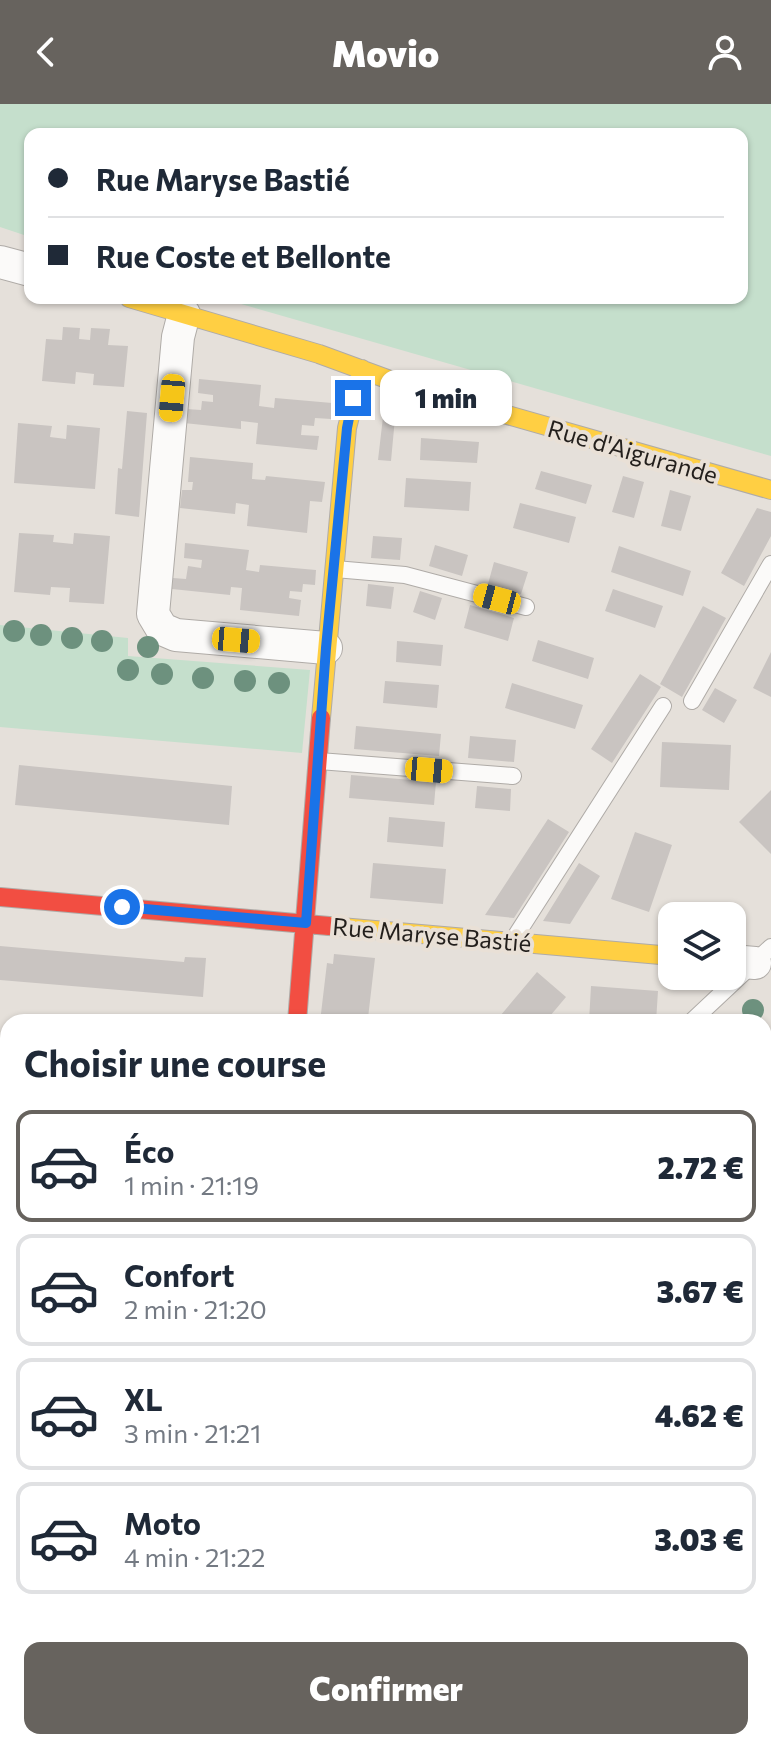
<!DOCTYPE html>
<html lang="fr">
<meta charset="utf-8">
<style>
:root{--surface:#fff;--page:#f6f6f7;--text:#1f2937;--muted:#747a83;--line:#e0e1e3;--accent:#67635e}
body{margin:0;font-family:Commissioner,sans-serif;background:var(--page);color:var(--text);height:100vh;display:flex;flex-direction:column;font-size:30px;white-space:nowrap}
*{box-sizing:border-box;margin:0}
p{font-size:26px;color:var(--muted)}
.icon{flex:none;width:44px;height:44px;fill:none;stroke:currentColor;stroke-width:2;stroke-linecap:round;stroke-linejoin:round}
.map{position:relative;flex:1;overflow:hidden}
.panel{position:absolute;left:0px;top:910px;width:772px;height:736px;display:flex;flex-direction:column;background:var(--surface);border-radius:24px 24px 0 0;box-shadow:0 2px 6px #0004}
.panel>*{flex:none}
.hud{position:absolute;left:24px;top:24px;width:724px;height:176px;border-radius:16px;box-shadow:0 2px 6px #0004;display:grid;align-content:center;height:176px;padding:0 24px;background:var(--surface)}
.tools{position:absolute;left:658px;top:798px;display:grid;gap:16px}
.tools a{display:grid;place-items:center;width:88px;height:88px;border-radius:16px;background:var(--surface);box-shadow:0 2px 6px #0004;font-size:40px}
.end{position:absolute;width:36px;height:36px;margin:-18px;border:10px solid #1a73e8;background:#fff;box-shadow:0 0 0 4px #fff}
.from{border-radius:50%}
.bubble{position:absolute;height:56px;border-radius:16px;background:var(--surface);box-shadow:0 2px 6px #0004;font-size:26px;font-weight:800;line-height:56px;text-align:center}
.car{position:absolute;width:24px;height:48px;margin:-24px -12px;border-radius:10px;box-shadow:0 0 6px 2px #0007;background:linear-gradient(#f5c518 24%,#345 0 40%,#f5c518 0 76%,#345 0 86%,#f5c518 0)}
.hud b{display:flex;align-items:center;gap:28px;height:76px;font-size:30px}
.hud b+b{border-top:2px solid var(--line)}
.hud i{width:20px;height:20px;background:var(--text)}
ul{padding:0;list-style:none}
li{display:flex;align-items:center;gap:24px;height:112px;margin:0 16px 12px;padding:0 8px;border:4px solid var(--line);border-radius:16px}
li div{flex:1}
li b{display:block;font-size:30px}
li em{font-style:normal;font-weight:800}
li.current{border-color:var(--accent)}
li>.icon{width:72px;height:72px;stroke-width:1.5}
h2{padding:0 24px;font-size:36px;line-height:96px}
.primary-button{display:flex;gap:16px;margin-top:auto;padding:16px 24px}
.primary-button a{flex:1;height:92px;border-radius:16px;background:var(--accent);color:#fff;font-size:32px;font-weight:800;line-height:92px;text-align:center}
header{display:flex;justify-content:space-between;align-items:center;height:104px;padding:0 24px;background:var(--accent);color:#fff;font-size:36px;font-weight:800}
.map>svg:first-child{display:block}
.green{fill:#c5dfcc}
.building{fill:#c9c4c1}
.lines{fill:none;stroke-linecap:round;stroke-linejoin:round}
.lane-casing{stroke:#afaba7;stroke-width:18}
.street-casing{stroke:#afaba7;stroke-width:34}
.slow-casing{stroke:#afaba7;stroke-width:20}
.jam-casing{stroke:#afaba7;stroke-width:20}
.lane{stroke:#fbfaf9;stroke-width:16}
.street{stroke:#fbfaf9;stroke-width:32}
.slow{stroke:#ffcf43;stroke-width:18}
.jam{stroke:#f24e42;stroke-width:18}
.tree{fill:#6d917e}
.route{stroke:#1a73e8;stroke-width:10}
.labels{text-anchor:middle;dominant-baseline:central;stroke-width:8;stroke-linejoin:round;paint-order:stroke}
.street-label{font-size:24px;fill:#231f1c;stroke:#e9e0d6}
</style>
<header><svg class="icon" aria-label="back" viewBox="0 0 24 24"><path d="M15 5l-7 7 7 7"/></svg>Movio<svg class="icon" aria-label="person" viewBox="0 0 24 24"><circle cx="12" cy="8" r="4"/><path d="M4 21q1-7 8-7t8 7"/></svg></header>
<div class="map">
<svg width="771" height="1646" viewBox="0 0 771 1646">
<rect width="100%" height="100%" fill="#e5e0da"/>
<path class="green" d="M0,0H771V352L220,194H742V30H30V133L0,123Z
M0,521L128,534V552L310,566L302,649L0,623Z
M771,1215V1598L764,1600V1227Z"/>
<path class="building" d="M63,223L80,224L79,235L90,236L91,224L110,225L108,241L128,242L124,283L93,281L94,270L76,268L75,280L42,277L46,235L62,236Z
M199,275L261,281L259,302L274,304L275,294L332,299L331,315L315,314L314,322L302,321L301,331L319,332L317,346L256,340L258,319L241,317V325L184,319L186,305L201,306L202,297L213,298V291L198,289Z
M127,307L147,309L139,413L115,410L118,364L122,365Z
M383,313L395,314L391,357L378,356Z
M18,319L52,322L50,333L66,335L67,321L100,324L95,385L14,379Z
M421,334L479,338L477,359L420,356Z
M190,353L253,359L252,375L265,376L266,372L325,378L322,398L310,397L307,429L247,422L249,401L236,399L235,410L180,404L182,386H192L193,378H188Z
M541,367L592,381L586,400L535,385Z
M623,372L644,378L634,414L612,408Z
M406,374L471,378L469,407L404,403Z
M670,386L691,392L681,427L661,422Z
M520,399L576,413L569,439L513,424Z
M757,404L771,408V432L744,482L721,469Z
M19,429L54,431L53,438L73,440L74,429L110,432L104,500L69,498L70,484L51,483L50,491L14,488Z
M373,432L402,434L400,456L371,454Z
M185,439L249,446L246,466L259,468L260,461L316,466L315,481L303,480L302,488L290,487L289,494L301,496L299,512L240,506L242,484L231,483L230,491L172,485L173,474L186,475L188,462L201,464L202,456L184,454Z
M435,441L468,451L462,472L429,462Z
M619,442L691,467L683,492L611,468Z
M494,458L528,468L521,490L488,480Z
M368,480L394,483L391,505L366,502Z
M613,485L663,502L655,524L605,507Z
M420,487L442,494L435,516L413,508Z
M470,501L514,514L508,537L464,524Z
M703,502L726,514L682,593L660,580Z
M538,536L594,554L588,575L532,557Z
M397,537L443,541L441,562L396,558Z
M771,548V593L753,584Z
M640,570L661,583L612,659L591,645Z
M385,577L439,581L437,604L383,599Z
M512,579L583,601L575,625L505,604Z
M715,584L737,596L724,619L702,606Z
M356,622L441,630L439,652L354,645Z
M470,632L516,636L514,658L468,654Z
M662,638L731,641L729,686L660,683Z
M19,661L232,682L229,721L15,701Z
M351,671L436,678L434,701L349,694Z
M477,682L511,685L510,707L475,704Z
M771,686V750L739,718Z
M389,713L445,718L443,743L387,738Z
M548,715L569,728L514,814L485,811Z
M635,728L672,741L649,808L611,795Z
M373,759L446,765L443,800L370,794Z
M579,759L600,772L570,820L543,817Z
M0,842L184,858L185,853L206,854L203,893L0,876Z
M334,850L375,854L368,914L382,916V918H320L327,859L333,860Z
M537,868L566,893L545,918H495Z
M591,882L658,887L656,918H589Z
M0,1300L8,1301V1341L0,1340Z
M4,1373H8V1411H5Z
M17,1638H85L86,1644L18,1646Z
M416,1638H432L435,1646H415L412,1640Z
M458,1638H524L526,1646H460Z
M610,1638H644V1639L612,1646Z"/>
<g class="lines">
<defs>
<path id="lane" d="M335,465L405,471L526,503
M692,597L771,460
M319,657L513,672
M515,833L663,602
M691,918L771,843
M447,1638L449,1646"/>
<path id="street" d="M0,158L30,166
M184,210L178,233L153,510L162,525L176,531L326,544
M732,857L755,859
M764,973L771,963
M0,1134L8,1132
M764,1153L771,1154
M764,1202L771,1191
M561,1638L563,1646
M227,1646L238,1638
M367,1646L379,1638"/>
<path id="slow" d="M129,194L319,250L409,283L771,386
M321,614L347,324L362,265
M329,822L672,852"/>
<path id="jam" d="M0,793L329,822
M297,918L321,614"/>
</defs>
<use href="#lane" class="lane-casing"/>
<use href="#street" class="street-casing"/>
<use href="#slow" class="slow-casing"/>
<use href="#jam" class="jam-casing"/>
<use href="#lane" class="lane"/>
<use href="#street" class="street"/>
<use href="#slow" class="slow"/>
<use href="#jam" class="jam"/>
</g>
<g class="tree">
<circle cx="14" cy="527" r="11"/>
<circle cx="41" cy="531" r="11"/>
<circle cx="72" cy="534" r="11"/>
<circle cx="102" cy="537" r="11"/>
<circle cx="148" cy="543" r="11"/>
<circle cx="128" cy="566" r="11"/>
<circle cx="162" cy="570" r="11"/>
<circle cx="203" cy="574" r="11"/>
<circle cx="245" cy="577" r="11"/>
<circle cx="279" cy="579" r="11"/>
<circle cx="753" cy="906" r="11"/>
</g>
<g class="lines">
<path class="route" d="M122,803L306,819L326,544L347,324L353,294"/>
</g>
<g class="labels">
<g class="street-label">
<text transform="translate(633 347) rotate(16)">Rue d'Aigurande</text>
<text transform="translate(432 830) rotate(5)">Rue Maryse Bastié</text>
</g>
</g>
</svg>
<div class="tools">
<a><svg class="icon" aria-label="layers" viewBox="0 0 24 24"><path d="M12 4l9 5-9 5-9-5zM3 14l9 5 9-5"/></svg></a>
</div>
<i class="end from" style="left:122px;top:803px"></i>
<i class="end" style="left:353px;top:294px"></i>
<div class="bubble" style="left:380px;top:266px;width:132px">1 min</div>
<i class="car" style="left:172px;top:294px;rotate:185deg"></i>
<i class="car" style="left:497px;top:495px;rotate:285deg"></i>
<i class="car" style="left:236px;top:536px;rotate:95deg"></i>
<i class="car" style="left:429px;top:666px;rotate:95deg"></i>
<div class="hud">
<b><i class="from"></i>Rue Maryse Bastié</b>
<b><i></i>Rue Coste et Bellonte</b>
</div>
<section class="panel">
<h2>Choisir une course</h2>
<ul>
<li class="current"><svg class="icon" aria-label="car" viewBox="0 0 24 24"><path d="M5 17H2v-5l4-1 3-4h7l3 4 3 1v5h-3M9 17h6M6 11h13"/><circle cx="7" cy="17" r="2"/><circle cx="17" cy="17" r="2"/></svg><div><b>Éco</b><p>1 min · 21:19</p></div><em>2.72 €</em></li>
<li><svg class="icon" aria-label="car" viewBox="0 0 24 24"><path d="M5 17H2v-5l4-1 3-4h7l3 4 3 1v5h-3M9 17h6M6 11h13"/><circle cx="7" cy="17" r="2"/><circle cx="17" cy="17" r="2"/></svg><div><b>Confort</b><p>2 min · 21:20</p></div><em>3.67 €</em></li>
<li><svg class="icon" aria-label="car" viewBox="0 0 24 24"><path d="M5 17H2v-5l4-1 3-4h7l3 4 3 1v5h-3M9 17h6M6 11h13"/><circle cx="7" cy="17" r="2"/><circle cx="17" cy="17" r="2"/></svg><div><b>XL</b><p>3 min · 21:21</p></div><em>4.62 €</em></li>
<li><svg class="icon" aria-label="car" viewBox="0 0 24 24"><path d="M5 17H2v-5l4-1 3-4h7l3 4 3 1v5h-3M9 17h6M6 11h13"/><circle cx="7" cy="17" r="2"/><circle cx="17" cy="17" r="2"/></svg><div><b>Moto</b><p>4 min · 21:22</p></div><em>3.03 €</em></li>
</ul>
<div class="primary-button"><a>Confirmer</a></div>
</section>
</div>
